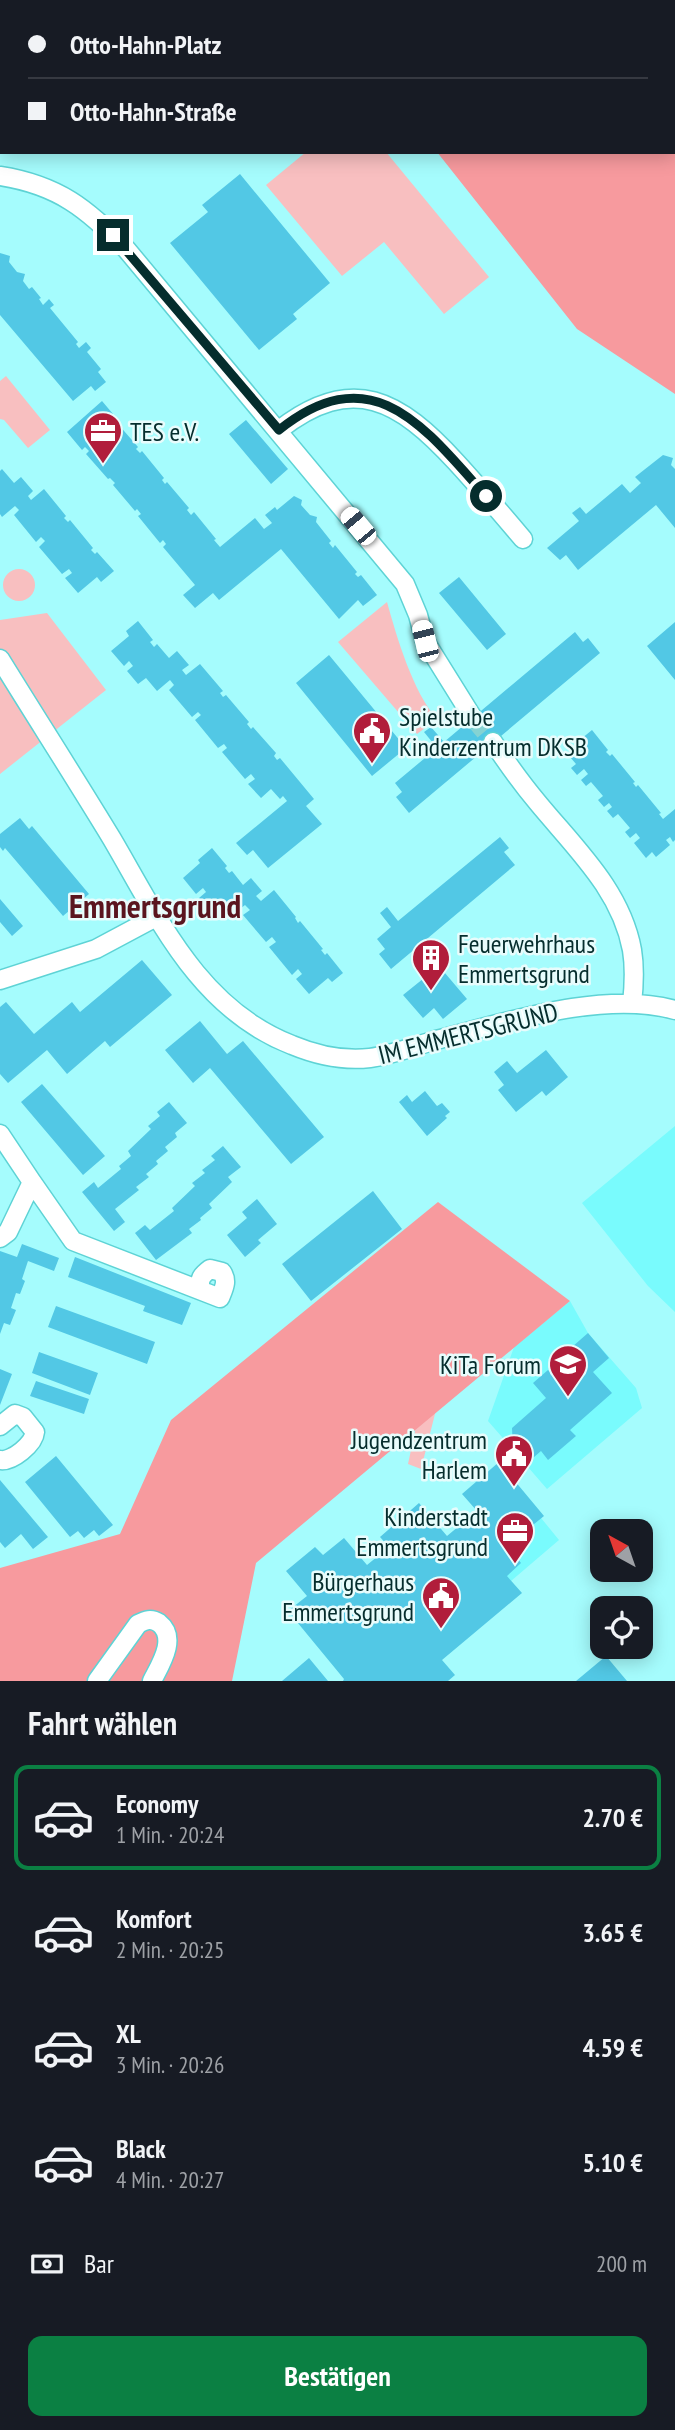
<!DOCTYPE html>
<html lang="de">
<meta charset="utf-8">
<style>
:root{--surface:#171b24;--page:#242831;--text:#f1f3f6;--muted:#9ea1a6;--line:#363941;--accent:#0b8043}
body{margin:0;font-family:"PT Sans Narrow",sans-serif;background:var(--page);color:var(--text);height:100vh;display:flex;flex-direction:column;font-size:26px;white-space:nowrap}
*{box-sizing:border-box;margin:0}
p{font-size:23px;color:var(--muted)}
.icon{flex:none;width:38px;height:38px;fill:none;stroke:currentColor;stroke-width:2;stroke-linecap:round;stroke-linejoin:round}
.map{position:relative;height:1681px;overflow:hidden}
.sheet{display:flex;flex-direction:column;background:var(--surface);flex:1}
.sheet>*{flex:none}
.top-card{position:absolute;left:0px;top:0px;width:676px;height:154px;box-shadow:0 4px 18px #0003;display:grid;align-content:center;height:154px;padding:0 28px;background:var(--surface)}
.needle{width:46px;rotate:320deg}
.fabs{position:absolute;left:590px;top:1519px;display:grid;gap:14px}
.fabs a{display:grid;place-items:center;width:63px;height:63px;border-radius:14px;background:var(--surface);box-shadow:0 4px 18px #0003;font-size:35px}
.end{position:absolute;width:32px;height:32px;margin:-16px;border:9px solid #052d2d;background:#fff;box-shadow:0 0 0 4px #fff}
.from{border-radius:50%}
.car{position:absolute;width:21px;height:42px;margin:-21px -10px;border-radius:9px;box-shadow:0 0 5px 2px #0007;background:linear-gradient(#fff 24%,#345 0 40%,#fff 0 76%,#345 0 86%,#fff 0)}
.top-card b{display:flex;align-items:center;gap:24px;height:66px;font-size:26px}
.top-card b+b{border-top:2px solid var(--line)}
.top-card i{width:18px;height:18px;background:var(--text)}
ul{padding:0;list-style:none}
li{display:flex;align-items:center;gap:21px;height:105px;margin:0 14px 10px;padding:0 14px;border:4px solid transparent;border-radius:14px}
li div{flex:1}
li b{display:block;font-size:26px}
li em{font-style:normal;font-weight:700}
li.active{border-color:var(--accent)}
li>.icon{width:63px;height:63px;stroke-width:1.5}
h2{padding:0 28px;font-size:32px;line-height:84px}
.pay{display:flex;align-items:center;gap:18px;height:77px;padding:0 28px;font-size:26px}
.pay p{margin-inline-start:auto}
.primary-button{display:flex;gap:14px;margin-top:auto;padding:14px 28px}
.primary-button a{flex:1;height:80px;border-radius:14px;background:var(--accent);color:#fff;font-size:28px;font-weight:700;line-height:80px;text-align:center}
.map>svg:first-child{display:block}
.built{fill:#79fbfd}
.green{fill:#f8bfc0}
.forest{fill:#f79a9e}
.building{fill:#52c8e5}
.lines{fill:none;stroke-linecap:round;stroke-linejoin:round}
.street-tunnel{stroke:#85d3d3;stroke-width:18;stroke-dasharray:18 9;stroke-linecap:butt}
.street-casing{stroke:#5ed3d5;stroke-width:21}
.street{stroke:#fff;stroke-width:18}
.route{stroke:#052d2d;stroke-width:9}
.labels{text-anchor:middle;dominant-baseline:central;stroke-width:5;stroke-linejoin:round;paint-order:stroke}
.poi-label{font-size:26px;fill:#052d2d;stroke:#e8fcfc;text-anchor:end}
.street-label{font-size:26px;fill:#052d2d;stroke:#e8fcfc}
.district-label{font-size:33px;font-weight:bold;fill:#5a151f;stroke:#e8fcfc}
</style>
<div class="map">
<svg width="675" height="1681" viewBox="0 0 675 1681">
<rect width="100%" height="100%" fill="#a5fcfd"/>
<path class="built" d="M675,1126V1312L648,1286L582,1203Z
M570,1301L588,1333L636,1388L642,1408L547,1489L488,1421L514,1347Z
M528,1502L559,1540L511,1581L479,1543Z"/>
<path class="green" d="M306,152H386L489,277L444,314L384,242L342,276L266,185Z
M6,376L50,430L28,448L4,420L0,419V381Z
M3 585a16 16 0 1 1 32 0a16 16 0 1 1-32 0Z
M387,602C397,638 413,692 437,719L417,734L338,642Z
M47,613L106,690L0,774V620Z
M420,1408L436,1410L421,1469L408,1464Z"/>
<path class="forest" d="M317,0H675V394L577,329L437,152H674V2Z
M438,1202L570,1301L256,1563L232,1681H0V1568L120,1534L171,1420Z"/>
<path class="building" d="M240,174L330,283L293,314L297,319L259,350L170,243L208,212L202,205Z
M0,253L10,256L9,262L17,272L25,274L23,281L29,289L32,287L41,298L39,299L43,305L49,299L54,305L50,308L78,342L76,344L79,348L86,342L91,348L87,352L101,369L98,372L106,382L95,391L91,386L73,401L0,315Z
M102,401L113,414L111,416L138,447L136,449L140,453L142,451L164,478L162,480L165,484L167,482L189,508L187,510L191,515L194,512L216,539L214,540L220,547L255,518L264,529L272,523L265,515L275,507L277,510L294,496L302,500L301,505L310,515L317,517L316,522L331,541L329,543L333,548L335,545L357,572L355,574L358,577L361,575L377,595L363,606L358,600L339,619L281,549L219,600L213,593L195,608L183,595L195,585L163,547L166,544L163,540L160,543L138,516L141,514L137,509L135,511L113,485L115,483L110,478L108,479L86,454L89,451L85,447L82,450L67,432Z
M246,420L288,469L271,484L229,434Z
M663,455L673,458L671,465L675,469V528L656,505L578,570L566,555L560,560L547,548L579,521L572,513L580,507L586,514L622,484L630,493L641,483L635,477Z
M2,469L14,483L21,477L33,491L28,496L31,500L44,489L66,516L64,518L68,522L70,520L93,548L91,550L95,554L97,552L114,571L101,582L97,577L78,593L65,578L72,573L69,569L62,574L39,547L45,541L41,537L36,542L14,515L19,510L15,506L2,517L0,514V471Z
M459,577L506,634L487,650L439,593Z
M138,621L153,640L150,642L154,647L157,644L169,658L177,651L189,665L182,670L186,675L200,664L223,691L220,693L223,697L226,695L249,722L247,724L251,729L253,727L276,753L274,756L277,760L280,758L314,799L306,806L322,824L268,868L253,850L247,855L236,843L287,801L283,796L280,799L271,789L261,798L248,784L255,779L251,774L245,779L222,752L227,748L224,744L218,748L195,720L201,715L198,712L192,717L169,690L174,685L170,680L157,691L146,678L138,684L127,671L133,666L129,661L124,666L111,651L129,636L126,631Z
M675,622V680L647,646Z
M575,632L583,642L588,638L600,653L409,813L396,797L402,792L395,783L437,748L424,732L431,727L444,742Z
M329,655L406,748L372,776L296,683Z
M592,730L608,750L606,752L610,756L612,754L635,782L633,783L636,787L638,785L661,813L659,814L663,819L675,809V840L673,842L670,837L666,840L670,845L656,857L652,852L646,858L634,843L640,838L636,833L630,838L625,832L630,828L618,814L613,818L607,811L612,807L609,803L604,807L598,800L603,796L591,782L586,786L581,780L588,774L584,769L577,775L571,768L576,764L570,757L585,745L581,739Z
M20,818L29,829L32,826L89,894L63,916L5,848L3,851L0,847V834Z
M500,837L509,848L504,852L515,865L391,969L379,954L385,949L377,939L391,927L380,913L387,907L398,921Z
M212,848L227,866L225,868L229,873L232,871L243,885L251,878L262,891L256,896L261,901L274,890L296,917L295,918L298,923L300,921L323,949L321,950L325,955L327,953L343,973L332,982L328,978L309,994L296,979L302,974L298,969L292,975L269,947L276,942L272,937L266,942L243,915L250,910L245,905L231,916L221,904L211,912L199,898L206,892L203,888L196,894L183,878L200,863L198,860Z
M0,899L23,926L12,936L0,922Z
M142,960L172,995L110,1047L105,1041L67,1074L47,1050L8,1083L0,1074V1007L6,1002L34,1034L72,1002L80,1012Z
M439,966L467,999L443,1019L434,1008L423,1018L403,995Z
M200,1021L227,1054L243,1041L324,1137L291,1164L210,1068L193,1083L165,1050Z
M546,1050L568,1077L546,1096L542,1091L516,1112L498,1090L504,1085L494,1072L507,1061L517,1073Z
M42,1084L105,1156L83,1175L21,1102Z
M425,1091L437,1106L442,1103L450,1112L445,1116L447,1118L427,1136L399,1102L407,1095L412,1102Z
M169,1102L187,1123L175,1133L177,1137L165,1147L168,1151L156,1161L158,1164L146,1174L149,1177L136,1187L139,1190L115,1209L125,1222L114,1231L82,1192L94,1182L98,1188L121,1169L119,1166L131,1156L128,1151L151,1129L148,1126L160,1116L157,1112Z
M223,1146L241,1167L228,1177L232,1182L209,1204L212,1208L200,1218L201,1220L189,1229L192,1233L156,1260L135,1233L145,1225L150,1230L174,1211L172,1208L195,1186L192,1183L205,1173L202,1170L215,1160L211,1156Z
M373,1191L402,1229L311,1301L282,1264Z
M257,1199L277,1224L258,1240L261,1243L245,1257L227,1235L247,1218L242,1212Z
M22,1244L59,1258L54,1271L28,1261L22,1279L25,1281L20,1294L16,1293L11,1308L16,1310L10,1325L4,1323L0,1334V1251L17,1257Z
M75,1257L191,1303L182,1325L143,1311L145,1306L68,1277Z
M56,1306L155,1342L147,1364L48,1327Z
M588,1333L609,1358L593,1372L612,1393L570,1430L576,1436L548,1460L541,1451L526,1464L513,1449L512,1428L546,1398L533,1383L548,1370L552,1374L577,1352L572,1347Z
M39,1352L98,1373L90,1395L32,1373Z
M0,1369L12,1374L0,1405Z
M36,1381L89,1399L84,1414L30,1396Z
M56,1456L113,1525L99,1536L94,1530L84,1538L78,1531L70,1537L25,1482Z
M499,1462L544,1516L507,1546L521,1563L507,1576L522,1593L442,1660L455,1675L448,1681H343L344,1679L288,1611L307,1596L286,1571L315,1547L323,1555L344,1538L367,1565L389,1547L380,1537L419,1503L447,1536L477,1511L462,1494Z
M0,1480L48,1537L33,1549L21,1534L5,1548L0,1542Z
M606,1656L627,1681H576Z
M309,1658L328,1681H282Z"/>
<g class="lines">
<path class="street-tunnel" d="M473,718L493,742"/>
<defs>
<path id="street" d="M0,176C58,185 88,209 127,250L405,584L418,615L425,641L473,718
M279,430C353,372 400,401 456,462C479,487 501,513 523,539
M0,659C37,719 75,778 112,839C159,919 199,1009 292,1045C316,1055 344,1061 370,1058C392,1055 415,1046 436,1040C507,1022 604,990 675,1010
M493,742C507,763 522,784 538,803C575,848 621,890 632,950C635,968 634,986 632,1004
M0,980L96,949L156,917
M0,1134L32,1182L8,1232L0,1238
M32,1182L73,1241L220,1298C224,1288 228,1281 222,1272L210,1269C202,1275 198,1279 201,1290
M0,1426L15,1414L23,1417L35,1432C34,1444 12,1462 0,1460
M97,1681L138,1624C146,1620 151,1618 159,1623C178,1638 160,1665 152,1681"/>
</defs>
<use href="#street" class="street-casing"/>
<use href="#street" class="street"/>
</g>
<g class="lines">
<path class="route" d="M113,235L279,430C373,355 424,427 486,496"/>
</g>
<defs>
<symbol id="office-pin" viewBox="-11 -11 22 30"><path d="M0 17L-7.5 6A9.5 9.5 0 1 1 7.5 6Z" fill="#b11d3b" stroke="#e8fcfc"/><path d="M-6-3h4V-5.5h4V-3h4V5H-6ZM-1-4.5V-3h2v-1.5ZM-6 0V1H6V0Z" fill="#fff"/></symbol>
<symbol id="civic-pin" viewBox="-11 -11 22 30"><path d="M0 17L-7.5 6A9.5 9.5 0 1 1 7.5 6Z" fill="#b11d3b" stroke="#e8fcfc"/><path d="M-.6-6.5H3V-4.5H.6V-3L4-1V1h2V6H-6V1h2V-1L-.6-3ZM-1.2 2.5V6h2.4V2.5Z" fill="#fff"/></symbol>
<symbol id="building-pin" viewBox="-11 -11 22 30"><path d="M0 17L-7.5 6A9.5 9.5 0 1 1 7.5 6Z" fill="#b11d3b" stroke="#e8fcfc"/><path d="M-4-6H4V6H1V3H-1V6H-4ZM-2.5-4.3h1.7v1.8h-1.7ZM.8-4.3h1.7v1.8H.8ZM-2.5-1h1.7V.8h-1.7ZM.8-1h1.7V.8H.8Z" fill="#fff"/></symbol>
<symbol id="school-pin" viewBox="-11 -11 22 30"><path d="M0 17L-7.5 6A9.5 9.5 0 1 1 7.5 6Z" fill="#b11d3b" stroke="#e8fcfc"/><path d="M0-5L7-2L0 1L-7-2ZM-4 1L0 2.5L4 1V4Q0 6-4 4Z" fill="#fff"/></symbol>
</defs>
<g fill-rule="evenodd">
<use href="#office-pin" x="81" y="409" width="44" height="60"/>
<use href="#civic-pin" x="350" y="709" width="44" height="60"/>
<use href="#building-pin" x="409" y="936" width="44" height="60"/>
<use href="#school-pin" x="546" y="1342" width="44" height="60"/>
<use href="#civic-pin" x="492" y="1432" width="44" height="60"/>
<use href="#office-pin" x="493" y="1509" width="44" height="60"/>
<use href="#civic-pin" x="419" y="1574" width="44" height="60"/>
</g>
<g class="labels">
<g class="poi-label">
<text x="130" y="431" text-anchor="start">TES e.V.</text>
<text x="399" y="716" text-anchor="start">Spielstube<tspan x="399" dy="30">Kinderzentrum DKSB</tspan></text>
<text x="458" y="943" text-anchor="start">Feuerwehrhaus<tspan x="458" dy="30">Emmertsgrund</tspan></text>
<text x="541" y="1364">KiTa Forum</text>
<text x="487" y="1439">Jugendzentrum<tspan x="487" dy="30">Harlem</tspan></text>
<text x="488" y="1516">Kinderstadt<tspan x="488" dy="30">Emmertsgrund</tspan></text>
<text x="414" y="1581">Bürgerhaus<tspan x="414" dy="30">Emmertsgrund</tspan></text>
</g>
<g class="street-label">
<text transform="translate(468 1033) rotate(-14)">IM EMMERTSGRUND</text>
</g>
<g class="district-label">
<text x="155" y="905">Emmertsgrund</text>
</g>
</g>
</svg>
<div class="fabs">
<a><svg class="needle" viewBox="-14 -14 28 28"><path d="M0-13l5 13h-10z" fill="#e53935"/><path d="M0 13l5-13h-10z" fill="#9ea1a6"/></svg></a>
<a><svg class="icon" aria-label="locate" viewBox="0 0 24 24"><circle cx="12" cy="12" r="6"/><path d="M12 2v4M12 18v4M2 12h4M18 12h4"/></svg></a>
</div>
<i class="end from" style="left:486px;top:496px"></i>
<i class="end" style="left:113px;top:235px"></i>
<i class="car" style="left:358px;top:526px;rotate:320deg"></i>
<i class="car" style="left:425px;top:641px;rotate:346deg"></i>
<div class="top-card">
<b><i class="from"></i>Otto-Hahn-Platz</b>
<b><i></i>Otto-Hahn-Straße</b>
</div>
</div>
<section class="sheet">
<h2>Fahrt wählen</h2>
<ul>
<li class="active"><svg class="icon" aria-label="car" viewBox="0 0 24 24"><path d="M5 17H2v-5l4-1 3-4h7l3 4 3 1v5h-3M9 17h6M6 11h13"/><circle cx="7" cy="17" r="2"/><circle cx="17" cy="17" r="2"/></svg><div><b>Economy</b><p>1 Min. · 20:24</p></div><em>2.70 €</em></li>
<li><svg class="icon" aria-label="car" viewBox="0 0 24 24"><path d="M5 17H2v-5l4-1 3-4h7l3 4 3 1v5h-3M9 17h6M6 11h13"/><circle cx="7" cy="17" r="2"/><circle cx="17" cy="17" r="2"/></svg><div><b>Komfort</b><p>2 Min. · 20:25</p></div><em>3.65 €</em></li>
<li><svg class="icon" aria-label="car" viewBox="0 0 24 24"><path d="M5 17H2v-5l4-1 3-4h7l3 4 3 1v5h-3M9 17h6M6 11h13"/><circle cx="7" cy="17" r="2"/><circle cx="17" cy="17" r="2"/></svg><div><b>XL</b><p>3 Min. · 20:26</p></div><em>4.59 €</em></li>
<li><svg class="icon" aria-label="car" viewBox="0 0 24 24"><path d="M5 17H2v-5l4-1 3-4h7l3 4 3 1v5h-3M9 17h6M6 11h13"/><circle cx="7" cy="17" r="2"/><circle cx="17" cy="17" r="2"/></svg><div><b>Black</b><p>4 Min. · 20:27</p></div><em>5.10 €</em></li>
</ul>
<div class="pay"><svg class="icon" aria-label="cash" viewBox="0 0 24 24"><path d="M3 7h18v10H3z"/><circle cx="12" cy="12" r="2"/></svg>Bar<p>200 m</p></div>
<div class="primary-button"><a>Bestätigen</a></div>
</section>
